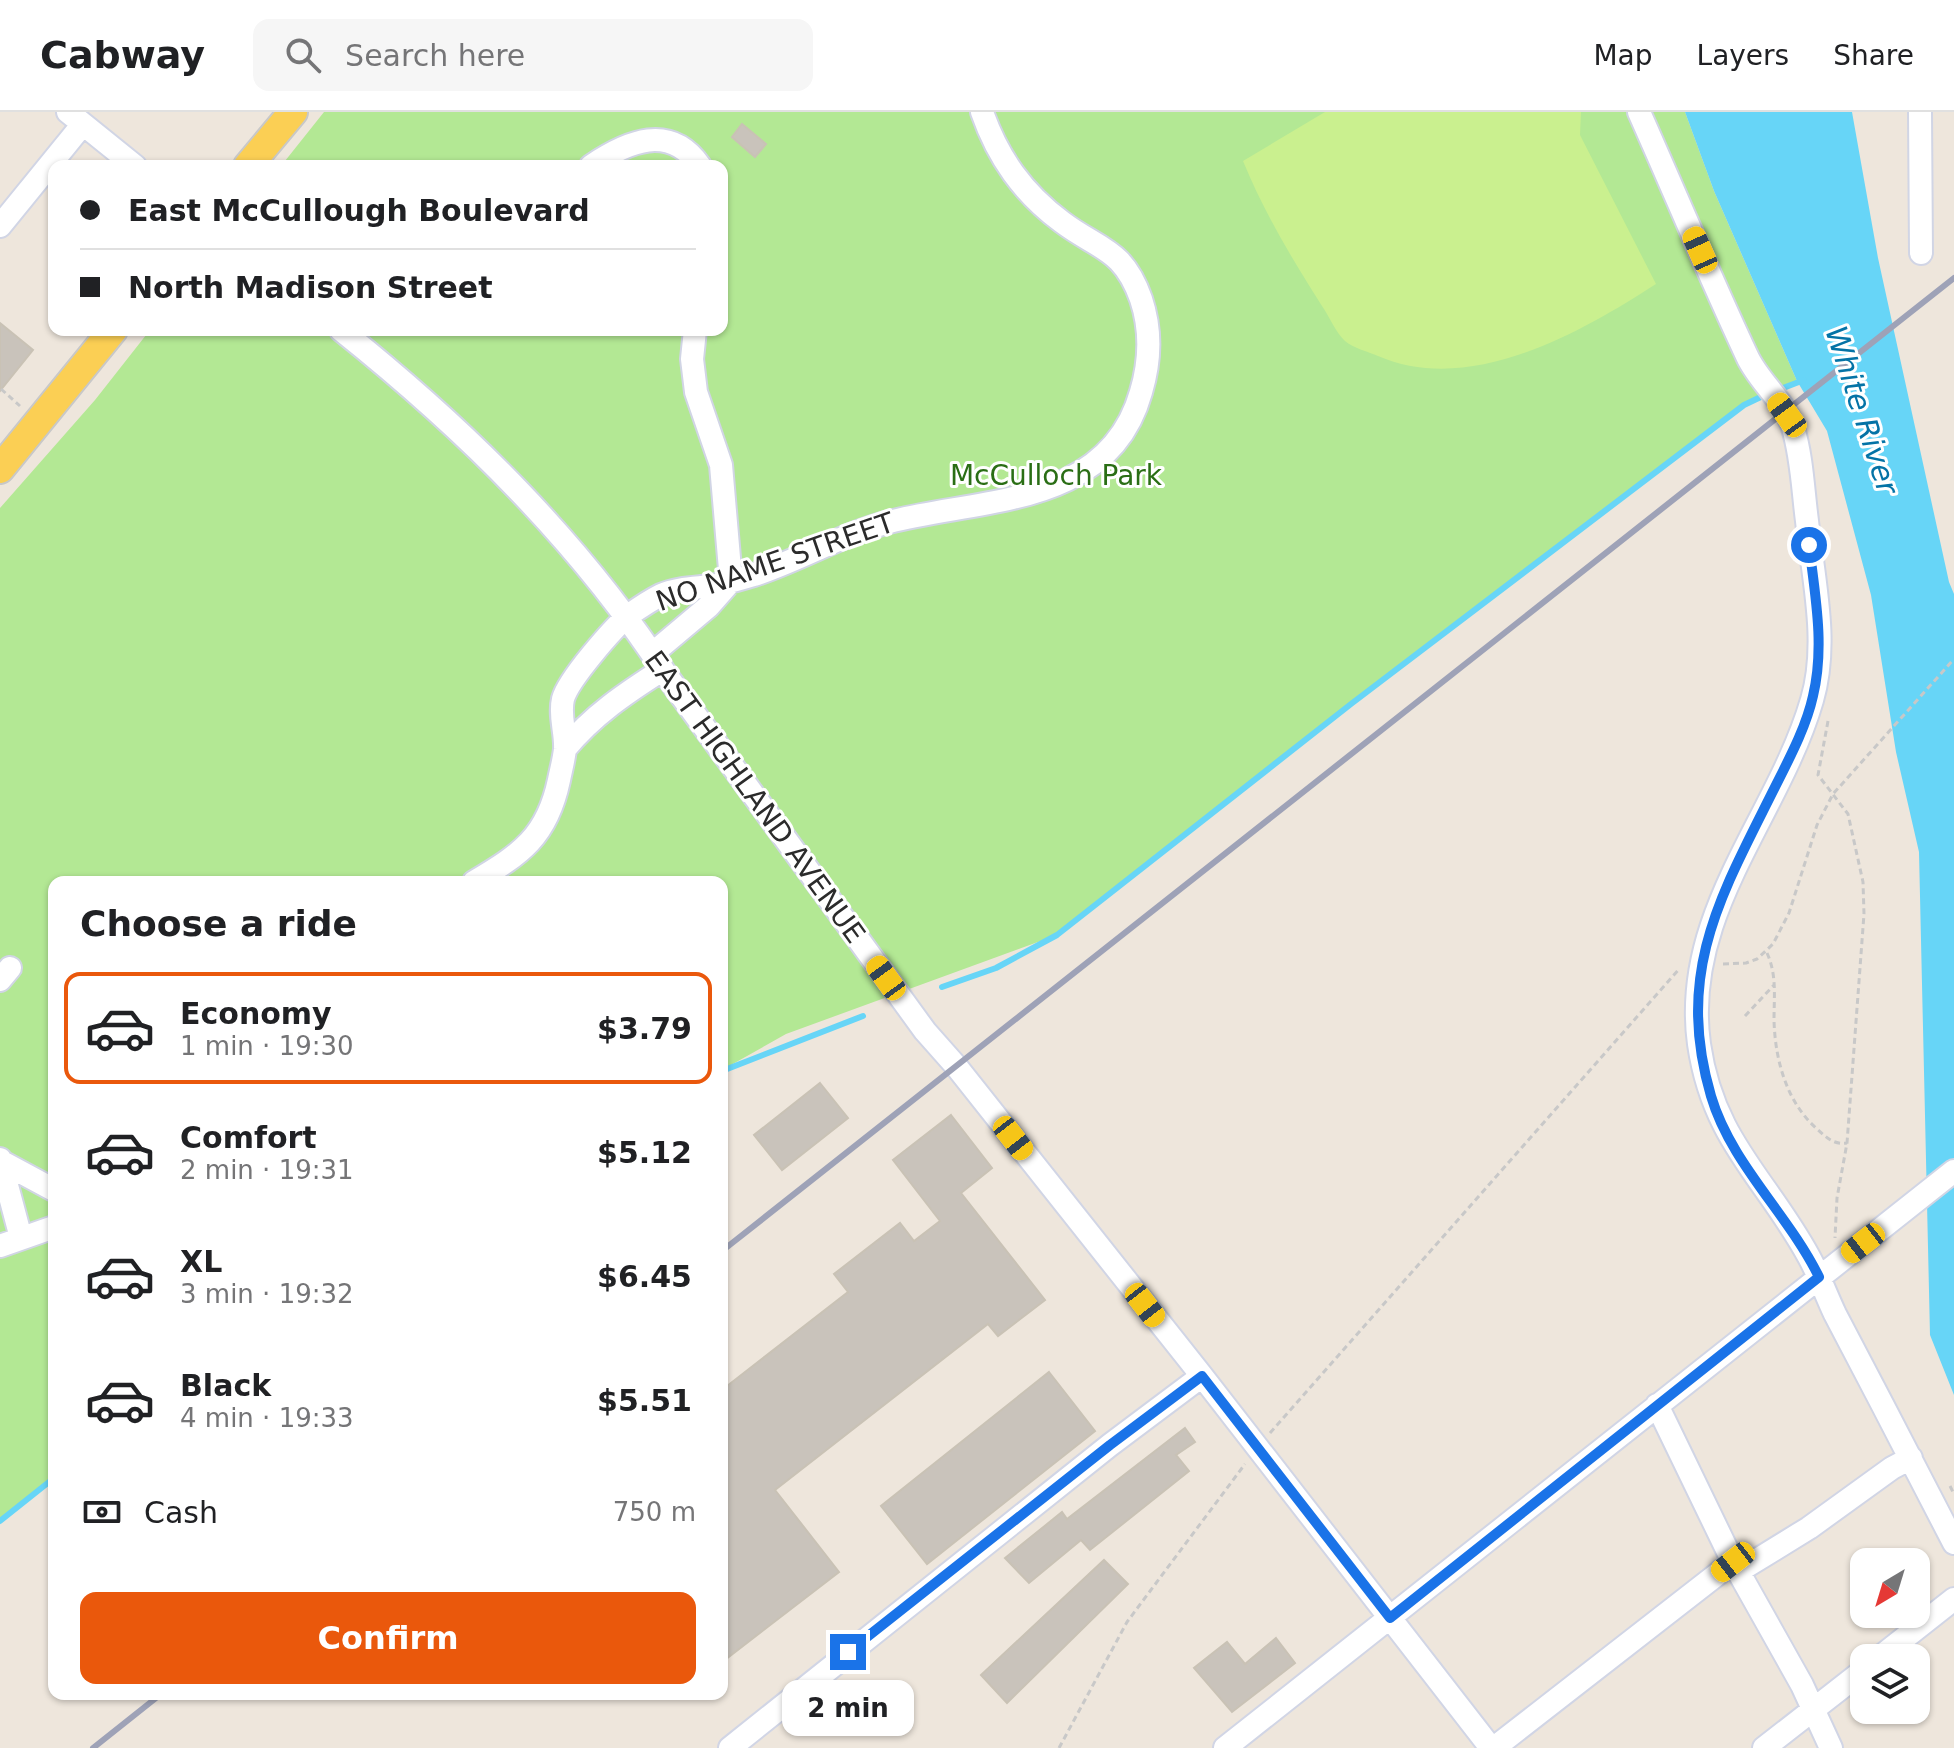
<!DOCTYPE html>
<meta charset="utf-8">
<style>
:root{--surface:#fff;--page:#f6f6f6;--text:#202124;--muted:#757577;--line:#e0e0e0;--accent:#ea580c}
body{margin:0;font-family:"DejaVu Sans",sans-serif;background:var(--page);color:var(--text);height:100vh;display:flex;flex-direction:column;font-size:30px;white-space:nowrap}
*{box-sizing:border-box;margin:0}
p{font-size:26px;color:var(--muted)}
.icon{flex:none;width:44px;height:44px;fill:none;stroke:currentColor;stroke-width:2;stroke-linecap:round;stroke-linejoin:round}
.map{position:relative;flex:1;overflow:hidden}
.drawer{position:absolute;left:48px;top:764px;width:680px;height:824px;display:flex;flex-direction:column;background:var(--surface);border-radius:16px;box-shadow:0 2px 6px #0004}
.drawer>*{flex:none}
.banner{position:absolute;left:48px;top:48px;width:680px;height:176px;border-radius:16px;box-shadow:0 2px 6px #0004;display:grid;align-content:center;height:176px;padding:0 32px;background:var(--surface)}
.needle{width:52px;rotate:218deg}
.controls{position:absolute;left:1850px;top:1436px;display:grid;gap:16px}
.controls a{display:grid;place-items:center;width:80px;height:80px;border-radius:16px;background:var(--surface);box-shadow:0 2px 6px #0004;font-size:40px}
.end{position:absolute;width:36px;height:36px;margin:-18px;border:10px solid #1a73e8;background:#fff;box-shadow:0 0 0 4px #fff}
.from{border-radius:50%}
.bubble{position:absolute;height:56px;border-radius:16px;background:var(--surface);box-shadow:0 2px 6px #0004;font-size:26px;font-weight:600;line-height:56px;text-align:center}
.car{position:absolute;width:24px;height:48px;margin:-24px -12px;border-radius:10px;box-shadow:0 0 6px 2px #0007;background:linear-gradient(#f5c518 24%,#345 0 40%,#f5c518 0 76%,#345 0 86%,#f5c518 0)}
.banner b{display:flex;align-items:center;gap:28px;height:76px;font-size:30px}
.banner b+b{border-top:2px solid var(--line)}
.banner i{width:20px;height:20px;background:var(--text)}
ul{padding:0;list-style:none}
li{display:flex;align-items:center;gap:24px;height:112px;margin:0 16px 12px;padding:0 16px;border:4px solid transparent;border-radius:16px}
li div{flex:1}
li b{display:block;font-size:30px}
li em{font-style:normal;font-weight:600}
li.current{border-color:var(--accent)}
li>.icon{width:72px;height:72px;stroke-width:1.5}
h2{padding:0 32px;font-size:36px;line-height:96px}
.pay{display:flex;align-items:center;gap:20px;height:88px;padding:0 32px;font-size:30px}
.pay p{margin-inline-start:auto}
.button{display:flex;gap:16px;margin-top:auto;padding:16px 32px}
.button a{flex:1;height:92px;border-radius:16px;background:var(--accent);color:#fff;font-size:32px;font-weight:600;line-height:92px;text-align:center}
header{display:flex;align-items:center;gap:48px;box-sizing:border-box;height:112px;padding:0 40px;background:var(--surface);border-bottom:2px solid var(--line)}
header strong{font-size:38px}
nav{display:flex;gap:44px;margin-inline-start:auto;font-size:28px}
.search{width:560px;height:72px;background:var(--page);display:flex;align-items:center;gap:20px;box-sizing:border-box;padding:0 28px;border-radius:16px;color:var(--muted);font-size:30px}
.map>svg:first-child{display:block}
.green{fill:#b3e894}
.pitch{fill:#caf08f}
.water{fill:#67d5f7}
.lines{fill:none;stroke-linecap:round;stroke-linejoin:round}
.stream{stroke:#67d5f7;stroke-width:6}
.building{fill:#c9c3bb;stroke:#c9c2b5;stroke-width:2}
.minor-casing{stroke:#d1d5e5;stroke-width:26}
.major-casing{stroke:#c8c8c8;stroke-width:32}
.path{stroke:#c8c8c8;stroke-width:3;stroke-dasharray:6 4;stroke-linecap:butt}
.minor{stroke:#fff;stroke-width:22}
.major{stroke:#fbcf54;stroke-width:28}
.rail{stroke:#9ea2b7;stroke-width:6}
.route{stroke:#1a73e8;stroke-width:10}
.labels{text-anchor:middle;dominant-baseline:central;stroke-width:6;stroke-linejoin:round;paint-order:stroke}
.park-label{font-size:28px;fill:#2a6e15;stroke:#fff}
.street-label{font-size:28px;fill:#2b2b2b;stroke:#fff}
.water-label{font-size:30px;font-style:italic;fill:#0473a6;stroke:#fff}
</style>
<header>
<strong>Cabway</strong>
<div class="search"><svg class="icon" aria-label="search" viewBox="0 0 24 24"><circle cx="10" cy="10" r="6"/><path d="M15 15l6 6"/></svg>Search here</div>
<nav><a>Map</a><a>Layers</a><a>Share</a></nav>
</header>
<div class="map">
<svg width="1954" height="1636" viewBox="0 0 1954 1636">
<rect width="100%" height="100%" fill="#eee6dc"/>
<path class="green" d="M324,0H1685L1714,79L1797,269L1744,293L1320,616L1057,823L786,922L722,958V770H54V1366L0,1409V396L95,288L150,218H722V54H281Z"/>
<path class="pitch" d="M1325,0H1581L1580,23L1656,172C1580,221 1470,284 1378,244C1369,240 1353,236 1345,229C1336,221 1329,204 1322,194C1292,147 1264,100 1243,49Z"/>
<path class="water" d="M1685,0H1852L1878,146L1949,470L1954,482V1283L1930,1223L1919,740L1896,640L1871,483L1827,319L1797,269L1714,79Z"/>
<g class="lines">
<path class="stream" d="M1778,278L1804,268
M942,875L996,856L1057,823L1351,592L1744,293L1767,282
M722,959L863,904
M0,1409L54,1366"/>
</g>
<path class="building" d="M742,12L766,32L755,45L732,25Z
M0,211L33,238L0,279Z
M820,971L848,1006L782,1058L754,1023Z
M951,1003L992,1056L961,1081L1045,1188L998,1224L988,1212L775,1378L839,1460L726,1547L722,1542V1278L848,1180L834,1162L900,1111L914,1129L940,1109L893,1048Z
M1049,1260L1095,1319L927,1452L881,1394Z
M1185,1316L1195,1330L1176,1343L1189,1359L1090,1438L1081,1428L1029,1471L1005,1446L1062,1400L1067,1407Z
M1104,1448L1128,1472L1007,1591L981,1563Z
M1276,1526L1295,1551L1232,1600L1194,1556L1227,1530L1245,1552Z"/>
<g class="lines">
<defs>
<path id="minor" d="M68,0L135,54
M1639,0C1675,81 1709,163 1747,244C1758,269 1785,289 1793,316C1802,345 1803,379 1807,409C1813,466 1829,531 1812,588C1778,705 1681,801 1699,932C1713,1029 1766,1066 1809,1145C1819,1163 1826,1183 1835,1202C1875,1278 1915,1355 1954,1431
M1920,0L1921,141
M591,54C628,29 670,11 700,54
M0,114L83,12
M341,218C466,318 579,429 667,564L925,919L956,954L1202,1264L1491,1636
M652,542L709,494L731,469L721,353L696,280L692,247L695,218
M565,637C593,603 626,581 662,558
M474,770C521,742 547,725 559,668C561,658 564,647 565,637C566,620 559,604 563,587C568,568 613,516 629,503C639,496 651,488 661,483C677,476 695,476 711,474C725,472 740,467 754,463C800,448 840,423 889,410C982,386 1109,395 1141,280C1150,250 1151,217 1141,187C1123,136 1099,138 1062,110C1023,81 998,46 982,0
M0,868L10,856
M0,1047L21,1126
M2,1050L54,1078
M0,1134L54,1115
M1657,1293L1733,1450L1802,1573L1831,1636
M1739,1459L1809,1416L1892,1356L1911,1346
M1879,1546L1954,1487
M730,1636L1110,1333L1202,1264
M1225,1636L1954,1059
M1494,1636L1733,1450
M1764,1636L1864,1558"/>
<path id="major" d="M248,54L293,0
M0,357L113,218"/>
</defs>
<use href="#minor" class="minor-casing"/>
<use href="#major" class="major-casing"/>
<path class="path" d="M1,277L20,294
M1828,609L1818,663L1848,702L1863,770L1864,802L1847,1031L1837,1086L1835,1126
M1767,841C1777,863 1774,885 1774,908C1775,947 1786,989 1816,1016C1826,1025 1833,1033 1847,1031
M1723,852L1746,851L1757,847L1773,832L1789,801L1817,713L1833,682L1954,547
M1745,904L1774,873
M1270,1321L1680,856
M1950,1374L1954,1382
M1059,1636L1127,1510L1245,1352"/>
<use href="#minor" class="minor"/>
<use href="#major" class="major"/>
<path class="rail" d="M722,1139L1954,166
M93,1636L161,1582"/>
</g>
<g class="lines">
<path class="route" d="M848,1540L1110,1333L1202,1264L1390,1506L1819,1165C1789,1103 1731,1052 1711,984C1675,861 1720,785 1773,679C1788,649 1806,616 1813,584C1825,534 1815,483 1809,433"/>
</g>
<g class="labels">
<g class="park-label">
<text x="1056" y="363">McCulloch Park</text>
</g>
<g class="street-label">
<text transform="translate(775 450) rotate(-19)">NO NAME STREET</text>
<text transform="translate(755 685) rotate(54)">EAST HIGHLAND AVENUE</text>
</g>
<g class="water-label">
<text transform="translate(1862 298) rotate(72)">White River</text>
</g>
</g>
</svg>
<div class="controls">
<a><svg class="needle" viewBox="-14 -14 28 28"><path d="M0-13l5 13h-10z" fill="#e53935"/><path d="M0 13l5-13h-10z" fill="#757577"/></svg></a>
<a><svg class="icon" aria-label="layers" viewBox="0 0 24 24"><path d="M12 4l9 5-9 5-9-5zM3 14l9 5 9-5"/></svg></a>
</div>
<i class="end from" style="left:1809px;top:433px"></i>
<i class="end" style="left:848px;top:1540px"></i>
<div class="bubble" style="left:782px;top:1568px;width:132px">2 min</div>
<i class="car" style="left:1700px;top:138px;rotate:336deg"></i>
<i class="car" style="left:1787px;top:303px;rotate:324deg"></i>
<i class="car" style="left:886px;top:866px;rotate:324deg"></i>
<i class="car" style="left:1013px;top:1026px;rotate:142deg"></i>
<i class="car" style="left:1863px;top:1131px;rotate:232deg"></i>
<i class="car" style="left:1145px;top:1193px;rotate:142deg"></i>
<i class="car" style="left:1733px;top:1450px;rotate:232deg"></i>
<div class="banner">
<b><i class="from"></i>East McCullough Boulevard</b>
<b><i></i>North Madison Street</b>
</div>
<section class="drawer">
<h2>Choose a ride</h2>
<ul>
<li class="current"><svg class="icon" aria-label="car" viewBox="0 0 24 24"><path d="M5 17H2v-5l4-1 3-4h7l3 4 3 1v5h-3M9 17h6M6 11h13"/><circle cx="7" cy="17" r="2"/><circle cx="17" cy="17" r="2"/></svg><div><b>Economy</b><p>1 min · 19:30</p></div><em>$3.79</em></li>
<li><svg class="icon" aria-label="car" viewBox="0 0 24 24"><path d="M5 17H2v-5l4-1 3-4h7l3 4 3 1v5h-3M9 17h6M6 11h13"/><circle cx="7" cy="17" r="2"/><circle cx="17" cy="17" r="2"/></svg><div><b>Comfort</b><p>2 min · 19:31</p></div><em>$5.12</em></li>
<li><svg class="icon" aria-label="car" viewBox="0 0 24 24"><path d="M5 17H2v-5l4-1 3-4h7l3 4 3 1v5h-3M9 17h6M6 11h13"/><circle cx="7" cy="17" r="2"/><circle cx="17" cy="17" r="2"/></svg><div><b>XL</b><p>3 min · 19:32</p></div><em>$6.45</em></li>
<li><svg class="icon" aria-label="car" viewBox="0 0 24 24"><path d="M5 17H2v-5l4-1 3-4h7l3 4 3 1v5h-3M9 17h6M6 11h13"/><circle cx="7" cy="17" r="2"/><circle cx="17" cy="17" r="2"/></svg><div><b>Black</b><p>4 min · 19:33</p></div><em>$5.51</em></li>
</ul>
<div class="pay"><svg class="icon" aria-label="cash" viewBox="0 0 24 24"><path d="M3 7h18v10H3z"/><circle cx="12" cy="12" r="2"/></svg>Cash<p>750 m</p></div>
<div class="button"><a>Confirm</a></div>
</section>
</div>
